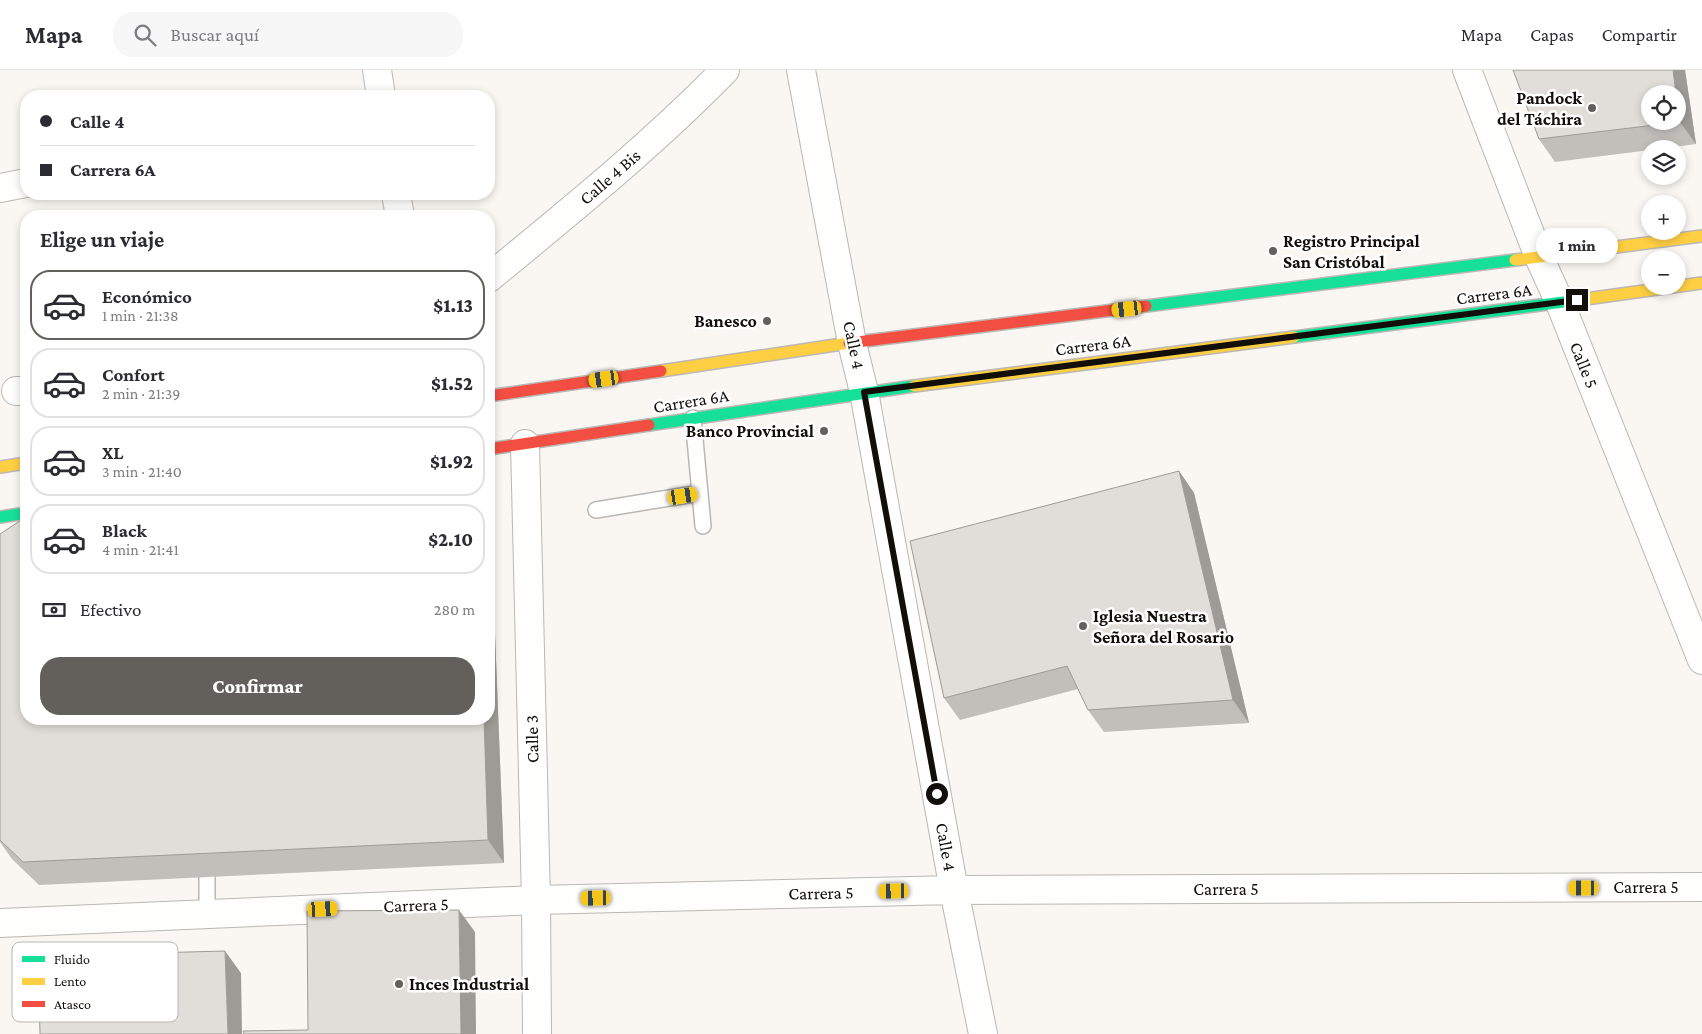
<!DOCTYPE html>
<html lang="es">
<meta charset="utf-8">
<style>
:root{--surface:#fff;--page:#f7f7f7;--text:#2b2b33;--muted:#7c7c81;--line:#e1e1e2;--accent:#635f5b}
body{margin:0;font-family:"Crimson Pro",serif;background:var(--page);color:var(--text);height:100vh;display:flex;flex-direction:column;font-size:19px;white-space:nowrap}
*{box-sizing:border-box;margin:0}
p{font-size:16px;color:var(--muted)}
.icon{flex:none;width:28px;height:28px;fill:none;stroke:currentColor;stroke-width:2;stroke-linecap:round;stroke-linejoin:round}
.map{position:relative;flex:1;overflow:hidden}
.side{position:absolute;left:20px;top:140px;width:475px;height:515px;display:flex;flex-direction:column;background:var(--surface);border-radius:20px;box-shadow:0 2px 8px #0003}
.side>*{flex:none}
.guide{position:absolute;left:20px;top:20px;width:475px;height:110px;border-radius:20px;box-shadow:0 2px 8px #0003;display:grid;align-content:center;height:110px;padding:0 20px;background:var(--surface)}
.buttons{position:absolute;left:1641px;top:15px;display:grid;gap:10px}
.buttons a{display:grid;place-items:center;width:45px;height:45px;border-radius:50%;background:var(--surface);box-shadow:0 2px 8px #0003;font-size:25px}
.end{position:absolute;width:22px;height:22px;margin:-11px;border:6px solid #120e0a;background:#fff;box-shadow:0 0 0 2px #fff}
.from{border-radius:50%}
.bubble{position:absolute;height:35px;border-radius:18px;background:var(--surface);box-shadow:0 2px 8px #0003;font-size:16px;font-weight:800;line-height:35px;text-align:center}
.car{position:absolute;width:15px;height:30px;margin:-15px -8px;border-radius:6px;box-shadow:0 0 4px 1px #0007;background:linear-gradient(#f5c518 24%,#345 0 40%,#f5c518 0 76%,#345 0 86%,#f5c518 0)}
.guide b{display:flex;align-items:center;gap:18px;height:48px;font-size:19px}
.guide b+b{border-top:1px solid var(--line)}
.guide i{width:12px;height:12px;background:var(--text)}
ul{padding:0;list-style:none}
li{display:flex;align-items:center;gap:15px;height:70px;margin:0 10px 8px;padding:0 10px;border:2px solid var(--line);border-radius:20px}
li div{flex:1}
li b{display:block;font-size:19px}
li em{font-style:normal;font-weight:800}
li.active{border-color:var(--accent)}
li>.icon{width:45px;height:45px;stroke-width:1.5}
h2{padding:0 20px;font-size:22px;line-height:60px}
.pay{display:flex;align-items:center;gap:12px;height:55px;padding:0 20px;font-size:19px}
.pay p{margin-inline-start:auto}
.primary-button{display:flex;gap:10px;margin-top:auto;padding:10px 20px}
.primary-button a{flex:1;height:58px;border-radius:20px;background:var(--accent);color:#fff;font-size:20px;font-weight:800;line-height:58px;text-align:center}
header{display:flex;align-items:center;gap:30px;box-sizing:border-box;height:70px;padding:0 25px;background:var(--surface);border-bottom:1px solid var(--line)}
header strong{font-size:24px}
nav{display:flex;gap:28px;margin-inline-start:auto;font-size:18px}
.search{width:350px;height:45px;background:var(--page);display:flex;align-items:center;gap:12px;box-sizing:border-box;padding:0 18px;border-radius:20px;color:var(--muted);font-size:19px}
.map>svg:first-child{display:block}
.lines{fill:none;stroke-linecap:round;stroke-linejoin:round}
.lane-casing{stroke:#bbb7b3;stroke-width:18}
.street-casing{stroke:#bbb7b3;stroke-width:30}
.fast-casing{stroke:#bbb7b3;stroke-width:14}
.slow-casing{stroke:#bbb7b3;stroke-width:14}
.jam-casing{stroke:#bbb7b3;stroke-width:14}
.lane{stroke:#fefefd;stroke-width:15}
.street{stroke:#fefefd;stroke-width:28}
.fast{stroke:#16e098;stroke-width:11}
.slow{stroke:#ffcf43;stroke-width:11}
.jam{stroke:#f24e42;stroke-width:11}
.wall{fill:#c2beba}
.shaded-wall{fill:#9e9b97}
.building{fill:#e1ddd8;stroke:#9e9b97}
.route{stroke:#120e0a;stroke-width:6}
.poi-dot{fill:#635f5b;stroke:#fff;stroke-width:2}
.labels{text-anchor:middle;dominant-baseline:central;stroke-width:5;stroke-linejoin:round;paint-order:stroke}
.poi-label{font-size:18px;font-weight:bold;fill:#120e0a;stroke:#fff;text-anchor:end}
.street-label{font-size:18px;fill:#120e0a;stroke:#fff}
.key{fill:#fff;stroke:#b8b7b6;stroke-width:1}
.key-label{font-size:14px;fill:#120e0a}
</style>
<header>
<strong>Mapa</strong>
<div class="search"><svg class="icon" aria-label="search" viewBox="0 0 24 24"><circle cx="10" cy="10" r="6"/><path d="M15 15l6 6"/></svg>Buscar aquí</div>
<nav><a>Mapa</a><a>Capas</a><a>Compartir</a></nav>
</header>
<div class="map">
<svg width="1702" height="964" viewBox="0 0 1702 964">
<rect width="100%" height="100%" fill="#faf6f2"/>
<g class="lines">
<defs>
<path id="lane" d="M693,348L703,456
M596,440L700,423
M207,844V788"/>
<path id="street" d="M377,0L381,26
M801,0L852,273L864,322L954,820L983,964
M1467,0L1539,187L1560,233L1702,590
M0,118L26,113
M396,124L400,146
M489,208C570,141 652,75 725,0
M16,321H26
M525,374L536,830L537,964
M0,853L536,830L954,820L1702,817"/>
<path id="fast" d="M1146,236L1515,190
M1294,267L1571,231
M649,355L914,316
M0,447L26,443"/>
<path id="slow" d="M1515,190L1702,166
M1571,231L1702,213
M661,301L849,273
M914,316L1294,267
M0,397L26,393"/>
<path id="jam" d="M849,273L1146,236
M489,326L661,301
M489,379L649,355"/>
</defs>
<use href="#lane" class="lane-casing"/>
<use href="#street" class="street-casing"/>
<use href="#fast" class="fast-casing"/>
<use href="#slow" class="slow-casing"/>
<use href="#jam" class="jam-casing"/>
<use href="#lane" class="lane"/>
<use href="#street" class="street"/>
<use href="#fast" class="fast"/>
<use href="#slow" class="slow"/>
<use href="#jam" class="jam"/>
</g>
<path class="wall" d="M1685,0L1696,74L1660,79H1650V80L1555,92L1539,69Z
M1179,401L1194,423L1249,653L1104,662L1088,640L1078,619L960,650L944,628Z
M489,412L504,793L39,815L12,789L0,772V464L489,649Z"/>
<path class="shaded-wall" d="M1673,0H1685L1696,74L1680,52L1678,32V24H1676Z
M1179,401L1194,423L1249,653L1233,630Z
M489,412L504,793L488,770L484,649H489Z
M459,840L475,862L476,964H461Z
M225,881L241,903L242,964H228Z"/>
<path class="building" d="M1513,0H1673L1676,24H1650V51H1678V32L1680,52L1539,69Z
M1179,401L1233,630L1088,640L1067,596L944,628L910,471Z
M26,447V649H484L488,770L23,792L0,770V464Z
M459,840L461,964H244L243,961L308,960L307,841Z
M225,881L228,964H40L38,886Z"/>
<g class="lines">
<path class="route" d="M937,724L864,322L1577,230"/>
</g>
<g class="poi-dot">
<circle cx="1592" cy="38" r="5"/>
<circle cx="1273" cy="181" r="5"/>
<circle cx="767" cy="251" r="5"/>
<circle cx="824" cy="361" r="5"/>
<circle cx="1083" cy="556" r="5"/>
<circle cx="399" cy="914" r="5"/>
</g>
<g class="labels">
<g class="poi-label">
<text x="1582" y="28">Pandock<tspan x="1582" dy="21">del Táchira</tspan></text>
<text x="1283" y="171" text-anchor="start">Registro Principal<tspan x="1283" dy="21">San Cristóbal</tspan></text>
<text x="757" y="251">Banesco</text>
<text x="814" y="361">Banco Provincial</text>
<text x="1093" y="546" text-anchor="start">Iglesia Nuestra<tspan x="1093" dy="21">Señora del Rosario</tspan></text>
<text x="409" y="914" text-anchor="start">Inces Industrial</text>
</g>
<g class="street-label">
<text transform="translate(610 107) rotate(-41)">Calle 4 Bis</text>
<text transform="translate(1494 224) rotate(-7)">Carrera 6A</text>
<text transform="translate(854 275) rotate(78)">Calle 4</text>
<text transform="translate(1093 275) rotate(-7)">Carrera 6A</text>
<text transform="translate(1584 295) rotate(68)">Calle 5</text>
<text transform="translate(691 331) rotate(-9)">Carrera 6A</text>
<text transform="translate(532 669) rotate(-91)">Calle 3</text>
<text transform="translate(946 777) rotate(80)">Calle 4</text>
<text x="1646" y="817">Carrera 5</text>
<text x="1226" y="819">Carrera 5</text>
<text transform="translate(821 823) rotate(-1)">Carrera 5</text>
<text transform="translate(416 835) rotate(-2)">Carrera 5</text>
</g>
</g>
<rect x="12" y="872" width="166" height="80" rx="8" class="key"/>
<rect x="22" y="886" width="23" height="6" fill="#16e098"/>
<rect x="22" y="908" width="23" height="7" fill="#ffcf43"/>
<rect x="22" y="931" width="23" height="6" fill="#f24e42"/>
<g class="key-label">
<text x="54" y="894">Fluido</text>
<text x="54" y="916">Lento</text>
<text x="54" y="939">Atasco</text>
</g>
</svg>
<div class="buttons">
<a><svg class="icon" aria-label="locate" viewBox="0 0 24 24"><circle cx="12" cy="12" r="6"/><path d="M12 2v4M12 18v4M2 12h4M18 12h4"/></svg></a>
<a><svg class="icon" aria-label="layers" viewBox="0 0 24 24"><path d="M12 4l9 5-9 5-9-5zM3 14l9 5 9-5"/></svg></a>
<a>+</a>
<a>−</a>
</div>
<i class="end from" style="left:937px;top:724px"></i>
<i class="end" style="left:1577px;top:230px"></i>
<div class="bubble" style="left:1536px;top:158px;width:82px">1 min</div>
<i class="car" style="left:1127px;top:239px;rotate:263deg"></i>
<i class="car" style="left:604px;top:309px;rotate:262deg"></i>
<i class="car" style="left:683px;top:426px;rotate:81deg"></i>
<i class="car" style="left:1584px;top:818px;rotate:270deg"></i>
<i class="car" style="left:894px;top:821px;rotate:269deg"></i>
<i class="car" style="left:596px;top:828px;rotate:269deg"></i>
<i class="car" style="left:323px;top:839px;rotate:87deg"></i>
<div class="guide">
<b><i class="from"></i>Calle 4</b>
<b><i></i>Carrera 6A</b>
</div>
<section class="side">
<h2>Elige un viaje</h2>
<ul>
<li class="active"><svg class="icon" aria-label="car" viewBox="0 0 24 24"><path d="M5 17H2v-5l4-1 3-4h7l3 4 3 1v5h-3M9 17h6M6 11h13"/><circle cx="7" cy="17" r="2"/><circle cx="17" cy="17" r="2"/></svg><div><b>Económico</b><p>1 min · 21:38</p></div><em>$1.13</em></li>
<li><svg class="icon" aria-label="car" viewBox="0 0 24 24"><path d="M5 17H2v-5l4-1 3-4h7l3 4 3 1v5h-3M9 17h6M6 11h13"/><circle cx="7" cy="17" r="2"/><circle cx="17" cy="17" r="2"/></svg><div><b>Confort</b><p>2 min · 21:39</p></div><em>$1.52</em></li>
<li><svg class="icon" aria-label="car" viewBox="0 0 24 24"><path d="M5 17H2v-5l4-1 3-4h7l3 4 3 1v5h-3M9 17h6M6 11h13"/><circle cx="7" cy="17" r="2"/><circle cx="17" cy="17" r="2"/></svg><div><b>XL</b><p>3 min · 21:40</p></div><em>$1.92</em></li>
<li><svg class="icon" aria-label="car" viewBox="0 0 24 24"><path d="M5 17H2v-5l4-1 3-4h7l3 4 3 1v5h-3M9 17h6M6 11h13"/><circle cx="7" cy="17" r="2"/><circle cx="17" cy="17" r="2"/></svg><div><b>Black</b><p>4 min · 21:41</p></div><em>$2.10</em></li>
</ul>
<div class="pay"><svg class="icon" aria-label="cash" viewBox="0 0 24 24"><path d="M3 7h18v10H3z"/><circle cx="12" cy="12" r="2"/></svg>Efectivo<p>280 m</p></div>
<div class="primary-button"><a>Confirmar</a></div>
</section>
</div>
